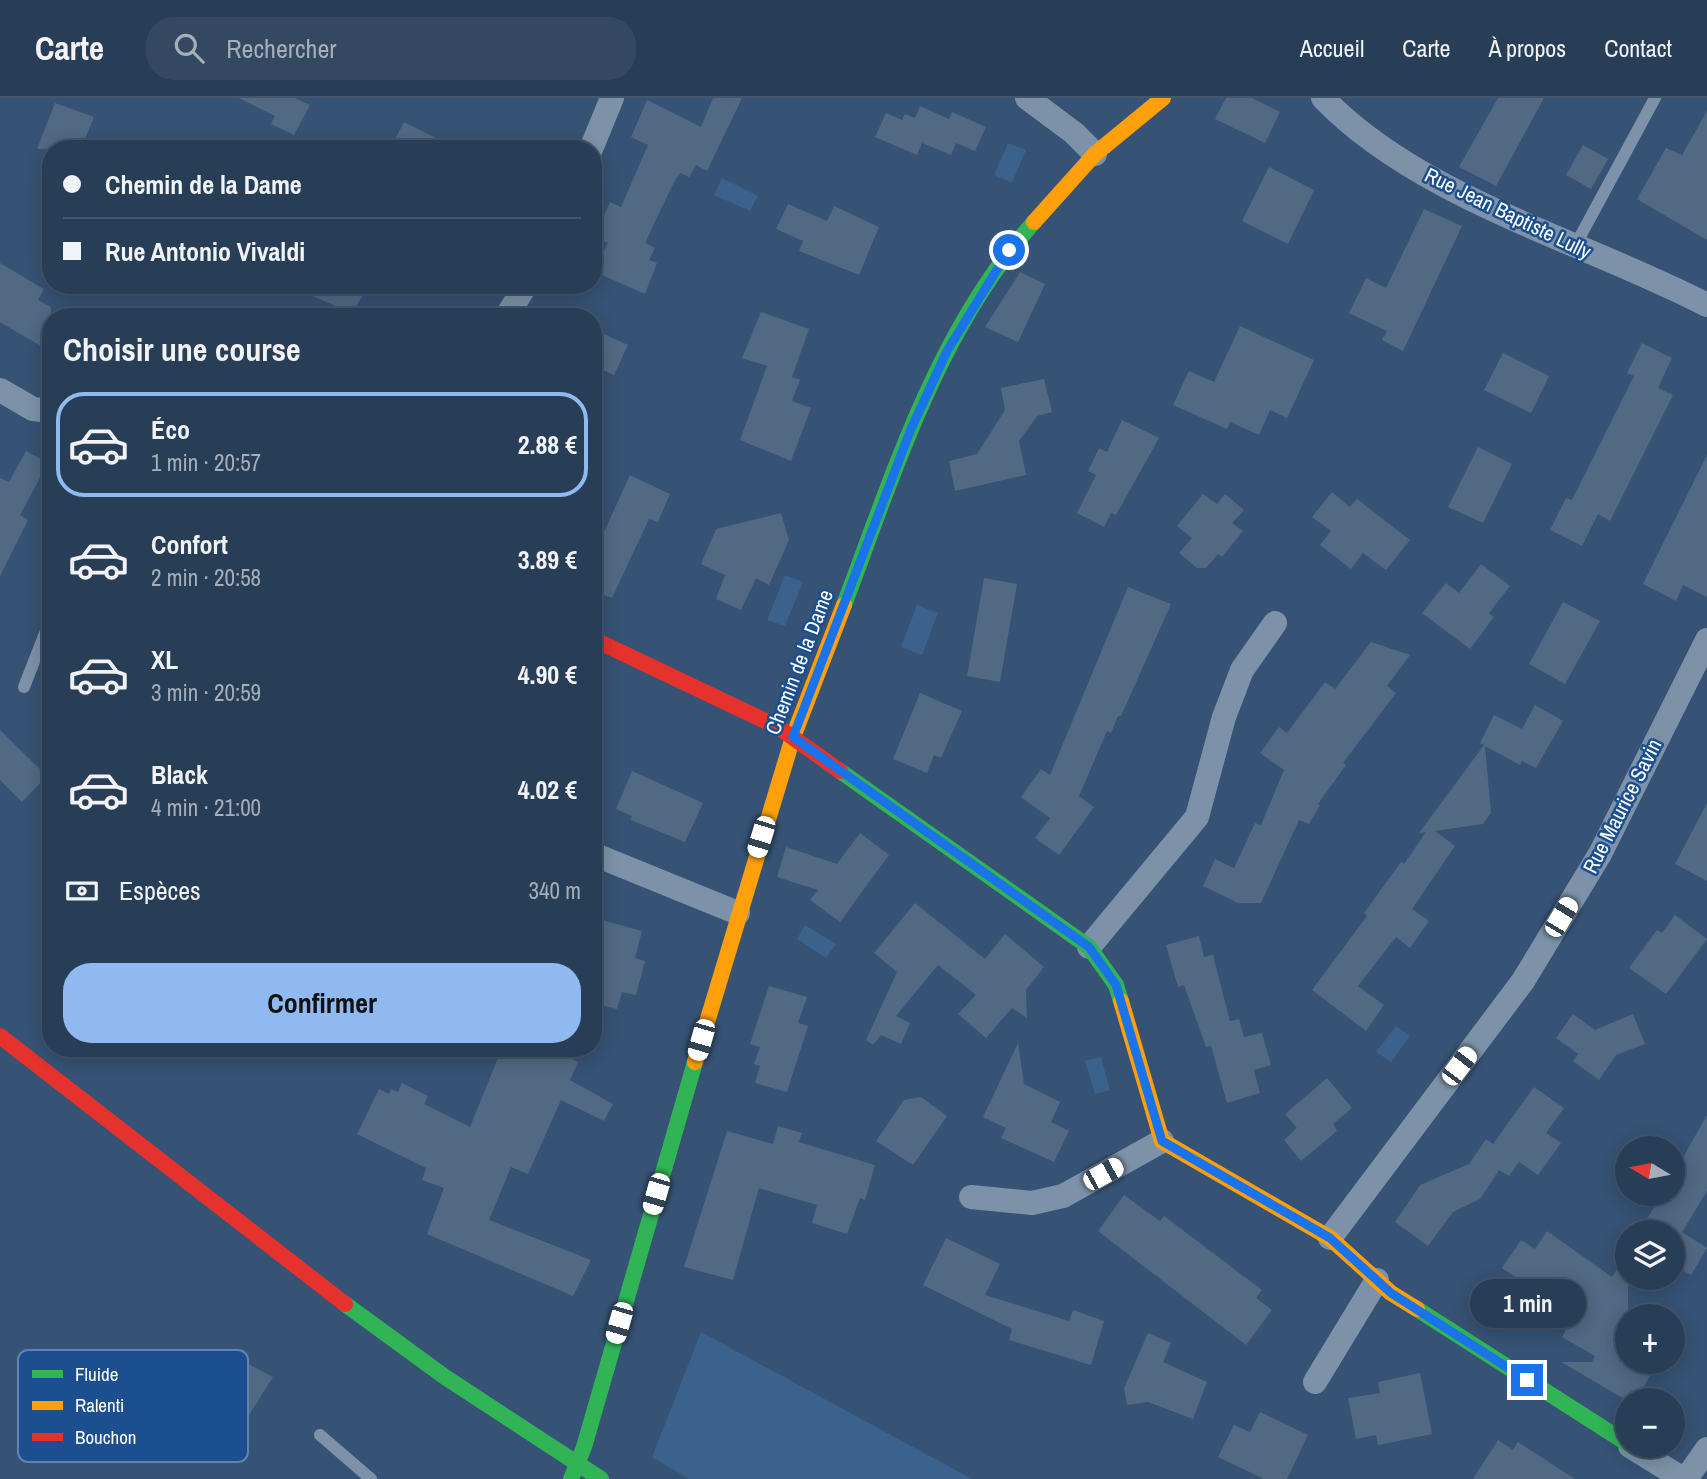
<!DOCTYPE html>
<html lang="fr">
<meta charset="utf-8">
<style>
:root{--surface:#283e57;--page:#344961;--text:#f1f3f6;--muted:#a5aeba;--line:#44576d;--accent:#90b9f0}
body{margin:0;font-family:"Archivo Narrow",sans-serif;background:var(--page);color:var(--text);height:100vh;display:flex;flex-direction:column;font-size:26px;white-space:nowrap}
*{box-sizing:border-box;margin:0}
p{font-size:23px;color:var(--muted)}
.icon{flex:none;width:38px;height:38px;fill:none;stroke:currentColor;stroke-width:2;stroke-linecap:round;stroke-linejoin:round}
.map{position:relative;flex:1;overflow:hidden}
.side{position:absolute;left:42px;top:210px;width:560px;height:749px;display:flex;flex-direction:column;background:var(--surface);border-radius:28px;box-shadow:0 4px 18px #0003,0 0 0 2px var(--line)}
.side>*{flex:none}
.guide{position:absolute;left:42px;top:42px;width:560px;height:154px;border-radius:28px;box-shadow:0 4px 18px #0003,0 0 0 2px var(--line);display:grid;align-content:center;height:154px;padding:0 21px;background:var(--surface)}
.needle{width:46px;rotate:280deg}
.tools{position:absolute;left:1615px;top:1038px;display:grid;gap:14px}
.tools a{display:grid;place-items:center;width:70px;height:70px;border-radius:50%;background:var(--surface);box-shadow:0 4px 18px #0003,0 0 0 2px var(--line);font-size:35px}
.end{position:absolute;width:32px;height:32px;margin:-16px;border:9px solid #1a73e8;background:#fff;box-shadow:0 0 0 4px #fff}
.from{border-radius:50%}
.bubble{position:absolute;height:49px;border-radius:24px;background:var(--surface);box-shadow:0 4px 18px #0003,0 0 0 2px var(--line);font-size:23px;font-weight:700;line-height:49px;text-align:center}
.car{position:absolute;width:21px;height:42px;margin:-21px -10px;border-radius:9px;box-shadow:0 0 5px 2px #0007;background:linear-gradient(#fff 24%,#345 0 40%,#fff 0 76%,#345 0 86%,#fff 0)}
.guide b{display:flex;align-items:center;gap:24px;height:66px;font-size:26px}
.guide b+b{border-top:2px solid var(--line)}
.guide i{width:18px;height:18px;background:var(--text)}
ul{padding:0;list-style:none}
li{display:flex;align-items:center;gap:21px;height:105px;margin:0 14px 10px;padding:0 7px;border:4px solid transparent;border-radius:28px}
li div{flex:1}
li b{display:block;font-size:26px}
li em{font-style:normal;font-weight:700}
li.active{border-color:var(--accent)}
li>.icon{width:63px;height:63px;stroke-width:1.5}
h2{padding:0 21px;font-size:32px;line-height:84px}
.pay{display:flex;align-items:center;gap:18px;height:77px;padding:0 21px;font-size:26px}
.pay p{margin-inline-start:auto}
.primary-button{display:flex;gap:14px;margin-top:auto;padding:14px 21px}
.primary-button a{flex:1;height:80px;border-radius:28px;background:var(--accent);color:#111;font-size:28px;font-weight:700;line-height:80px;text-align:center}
header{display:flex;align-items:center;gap:42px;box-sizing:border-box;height:98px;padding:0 35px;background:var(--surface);border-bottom:2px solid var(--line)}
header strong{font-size:33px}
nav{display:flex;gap:38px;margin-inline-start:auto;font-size:24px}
.search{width:490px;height:63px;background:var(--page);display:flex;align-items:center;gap:18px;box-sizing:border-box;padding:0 24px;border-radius:28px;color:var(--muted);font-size:26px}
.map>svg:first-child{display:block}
.water{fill:#3b618d}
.building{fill:#526984}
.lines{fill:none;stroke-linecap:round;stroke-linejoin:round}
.lane{stroke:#7d92a8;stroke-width:12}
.street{stroke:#7d92a8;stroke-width:24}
.fast{stroke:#30b455;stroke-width:16}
.slow{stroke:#ff9f0a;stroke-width:16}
.jam{stroke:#e5322d;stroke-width:16}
.route{stroke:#1a73e8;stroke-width:9}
.labels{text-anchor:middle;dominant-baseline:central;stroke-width:5;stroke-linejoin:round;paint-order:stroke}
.street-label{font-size:21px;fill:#fff;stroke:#1b4f8f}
.key{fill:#1b4f8f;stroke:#5f84b1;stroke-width:2}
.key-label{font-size:19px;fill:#fff}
</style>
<header>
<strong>Carte</strong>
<div class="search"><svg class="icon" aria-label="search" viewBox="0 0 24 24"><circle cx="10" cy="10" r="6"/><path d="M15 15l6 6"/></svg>Rechercher</div>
<nav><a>Accueil</a><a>Carte</a><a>À propos</a><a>Contact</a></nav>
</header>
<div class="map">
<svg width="1707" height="1381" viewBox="0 0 1707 1381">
<rect width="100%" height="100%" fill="#365274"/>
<path class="water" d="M1008,45L1026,52L1012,85L994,77Z
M722,80L758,98L750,113L714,97Z
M785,477L803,484L785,528L767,522Z
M917,507L938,515L922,557L901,549Z
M805,827L836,846L826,860L797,841Z
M1396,928L1410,938L1391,964L1376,954Z
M1101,959L1110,992L1095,996L1085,963Z
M701,1234L972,1381H689L652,1359Z"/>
<path class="building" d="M239,0H295L310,7L294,37L271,26L275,18Z
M713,0H742L707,73L696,67L689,79L680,75L672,88L645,145L655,150L649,162L657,165L645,196L593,173L608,145L594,139L610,104L621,109L648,47L631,39L647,2L701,29Z
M1226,0H1252L1280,14L1265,45L1215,21Z
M1498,0H1544L1496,88L1459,69Z
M55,5L94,19L81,51H37Z
M920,8L949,21L952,14L986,29L975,53L956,45L951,57L922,45L917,57L875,39L886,15L902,22L905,16L915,20Z
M1707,13V142L1637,101L1666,50L1682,57Z
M404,24L458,51H390Z
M1583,47L1608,61L1591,91L1566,77Z
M1269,69L1314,92L1288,146L1242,123Z
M788,106L827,123L834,108L879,129L859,177L799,153L803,143L776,131Z
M1424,111L1462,128L1403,253L1382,242L1387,233L1349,215L1366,180L1386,190Z
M0,165L44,191L38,202L51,209V254L0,224Z
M1020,174L1045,186L1018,244L985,229Z
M287,187H369L352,215Z
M761,214L809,231L792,279L800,282L792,303L811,310L791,363L740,342L767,268L742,260Z
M1240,228L1314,262L1287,320L1270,312L1259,337L1230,324L1227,331L1173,307L1189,273L1214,284Z
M593,231L628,247L614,277L593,268Z
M1642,245L1672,260L1658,290L1673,297L1610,423L1598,416L1582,448L1550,432L1566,400L1572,402L1634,278L1627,275Z
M1503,255L1549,278L1531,315L1484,292Z
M1044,281L1052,314L1037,318L1019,343L1026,377L955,393L949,363L977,356L1005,312L1001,290Z
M1122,322L1159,340L1116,417L1111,415L1104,429L1077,415L1096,377L1088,373L1099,350L1107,354Z
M1478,349L1512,366L1483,425L1448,409Z
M26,353L48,365L20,417L28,422L0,478V380L9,384Z
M1707,357V499L1683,487L1676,503L1643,486Z
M630,377L670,396L658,424L649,421L612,500L593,493V458Z
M1332,394L1350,409L1357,401L1410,442L1386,472L1363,455L1351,471L1320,447L1331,433L1312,419Z
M1203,396L1217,406L1225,396L1244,412L1232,425L1243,433L1222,459L1218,456L1206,470H1197L1179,455L1192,440L1177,428Z
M781,415L789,442L769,487L756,480L741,512L716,501L725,477L701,466L716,431Z
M1481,466L1510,488L1489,515L1494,519L1470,551L1422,515L1446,485L1459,495Z
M984,480L1017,486L1000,584L967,578Z
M1128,489L1171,506L1121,618H1118L1111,635L1107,633L1079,698L1094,709L1059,757L1035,740L1050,720L1021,699L1041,671L1050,677Z
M1563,504L1600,523L1565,586L1529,566Z
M1371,544L1410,557L1387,588L1396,595L1343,665L1346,667L1318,706L1320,707L1309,726L1299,722L1261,805H1238L1203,788L1215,761L1234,770L1255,725L1261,727L1284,672L1260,655L1279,629L1287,635L1325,584L1335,591Z
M920,595L962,613L941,660L934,657L927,675L893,661Z
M1535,607L1563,623L1536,670L1522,663L1520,667L1485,648L1491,715L1483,726L1435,733L1455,748L1412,811L1429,823L1410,850L1396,839L1358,888L1384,907L1366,933L1312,892L1367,818L1364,815L1401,764L1404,766L1426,734L1419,735L1484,647L1480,645L1494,617L1522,631Z
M0,632L47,678L22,704L0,682Z
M632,673L703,705L685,744L631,722L632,718L616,711Z
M1707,705V783L1675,766Z
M860,735L889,757L840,824L810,802L818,792L777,779L786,749L837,766Z
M915,805L985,861L1005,836L1044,869L1026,892L1027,920L1012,910L986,940L958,916L976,897L938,867L896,918L910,925L901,946L881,937L873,947L866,942L897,874L874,855Z
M1675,817L1707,841L1666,896L1629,870L1657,832L1662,835Z
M602,822L642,833L635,860L645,863L636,897L622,894L617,911L593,905V854Z
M1199,838L1204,859L1213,857L1230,923L1239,921L1244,939L1262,935L1271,967L1254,972L1260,995L1227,1005L1211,948L1206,949L1184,887L1178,889L1166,847Z
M769,888L807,899L798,925L808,928L787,994L755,985L760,968L754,966L760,949L750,946Z
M1573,916L1595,932L1633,916L1645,946L1616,957L1599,982L1573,963L1578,956L1556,940Z
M1018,945L1024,986L1060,1004L1051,1024L1069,1033L1054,1064L1001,1040L1006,1030L983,1019Z
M502,950H551L578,964L570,982L613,1006L604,1023L561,1002L528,1076L511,1069L489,1122L591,1162L573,1198L427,1136L444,1090L422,1082L426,1070L357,1036L379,991L389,996L391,991L398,994L402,985L428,998L424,1006L470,1029Z
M1327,980L1352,1010L1333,1026L1337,1033L1301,1063L1284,1042L1297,1030L1285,1016Z
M1534,989L1564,1010L1546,1035L1561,1045L1538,1077L1519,1064L1509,1078L1499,1072L1480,1101L1453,1114L1428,1148L1395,1124L1420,1087L1469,1066L1486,1041L1493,1046Z
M921,999L947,1018L913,1067L876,1043L904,1002Z
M1707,1017V1093L1682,1134L1707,1150L1691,1177L1673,1167V1134H1639L1662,1096H1673V1077Z
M778,1028L802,1035L799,1044L875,1067L865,1102L860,1100L847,1136L812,1125L817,1107L759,1090L733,1182L684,1169L727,1033L773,1046Z
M1124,1097L1160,1123L1164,1118L1262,1192L1256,1200L1272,1212L1246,1247L1098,1133Z
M1547,1133L1612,1179L1628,1154V1249L1619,1264H1641L1654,1271L1636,1302L1628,1303L1561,1264H1592L1595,1258L1562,1239L1573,1219L1502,1170L1521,1142L1535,1151Z
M946,1140L1000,1166L985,1197L1069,1223L1073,1212L1104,1223L1091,1267L1009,1242L1012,1231L923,1187Z
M1148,1235L1171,1245L1163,1264L1207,1284L1193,1321L1148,1304L1127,1307L1124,1290Z
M222,1252L273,1279L237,1336L190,1312Z
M1420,1275L1432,1336L1378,1347L1376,1337L1356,1341L1348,1300L1380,1295L1378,1284Z
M1260,1314L1308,1337L1287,1381H1264L1218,1359L1234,1327L1250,1334Z
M1498,1342L1513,1352L1518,1344L1575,1381H1473Z"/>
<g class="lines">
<path class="lane" d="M1575,148L1655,0
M24,589L51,520
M320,1337L371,1381"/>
<path class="street" d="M1027,0L1074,35L1095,56
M1323,0C1419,100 1586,144 1707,207
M591,51L612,0
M506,219L526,187
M0,292L33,311L51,313
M593,756L738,815
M1089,849L1197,719L1224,619L1242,572L1275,525
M971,1099L1032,1105L1063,1098L1162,1043
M1330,1140L1523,883L1600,756L1707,542
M1315,1284L1377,1182
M1630,1348L1683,1381
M1686,1381L1707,1351"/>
<path class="fast" d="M844,507C894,375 938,231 1034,124
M840,673L1089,849L1116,887L1121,903
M345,1206L445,1279L601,1381
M1417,1211L1628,1346
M571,1381L584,1349L695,964"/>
<path class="slow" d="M1034,124L1095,56L1163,0
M1121,903L1162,1043L1330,1140L1391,1195L1417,1211
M695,964L793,639L844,507"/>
<path class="jam" d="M593,541L778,629L840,673
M0,938L345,1206"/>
</g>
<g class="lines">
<path class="route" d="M1009,152L947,253L911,331L793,639L1089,849L1116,887L1162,1043L1330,1140L1391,1195L1527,1282"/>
</g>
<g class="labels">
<g class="street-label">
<text transform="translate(1508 115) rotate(26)">Rue Jean Baptiste Lully</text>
<text transform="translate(799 564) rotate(-69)">Chemin de la Dame</text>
<text transform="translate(1622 708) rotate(-63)">Rue Maurice Savin</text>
</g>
</g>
<rect x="18" y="1252" width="230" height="112" rx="10" class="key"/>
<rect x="32" y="1272" width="31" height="8" fill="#30b455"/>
<rect x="32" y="1303" width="31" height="9" fill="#ff9f0a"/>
<rect x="32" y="1335" width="31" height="8" fill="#e5322d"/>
<g class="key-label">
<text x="75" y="1283">Fluide</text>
<text x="75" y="1314">Ralenti</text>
<text x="75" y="1346">Bouchon</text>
</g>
</svg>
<div class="tools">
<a><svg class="needle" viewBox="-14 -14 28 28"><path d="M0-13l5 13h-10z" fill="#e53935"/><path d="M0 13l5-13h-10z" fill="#a5aeba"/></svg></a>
<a><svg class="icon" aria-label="layers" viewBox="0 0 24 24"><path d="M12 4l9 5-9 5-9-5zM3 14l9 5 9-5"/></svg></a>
<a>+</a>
<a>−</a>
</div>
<i class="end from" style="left:1009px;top:152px"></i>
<i class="end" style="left:1527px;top:1282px"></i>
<div class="bubble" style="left:1470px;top:1181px;width:116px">1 min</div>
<i class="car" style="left:761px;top:739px;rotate:197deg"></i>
<i class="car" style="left:1561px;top:819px;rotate:31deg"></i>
<i class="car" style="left:701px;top:942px;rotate:196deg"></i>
<i class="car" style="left:1459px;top:968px;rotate:37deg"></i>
<i class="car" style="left:1103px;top:1076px;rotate:61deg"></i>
<i class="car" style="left:656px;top:1096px;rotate:196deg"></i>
<i class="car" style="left:619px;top:1225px;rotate:196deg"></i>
<div class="guide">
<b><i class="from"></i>Chemin de la Dame</b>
<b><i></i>Rue Antonio Vivaldi</b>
</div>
<section class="side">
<h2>Choisir une course</h2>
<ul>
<li class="active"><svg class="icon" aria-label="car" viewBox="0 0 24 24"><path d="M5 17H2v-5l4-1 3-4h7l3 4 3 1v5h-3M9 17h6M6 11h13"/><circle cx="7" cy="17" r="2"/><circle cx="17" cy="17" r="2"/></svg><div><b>Éco</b><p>1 min · 20:57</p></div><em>2.88 €</em></li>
<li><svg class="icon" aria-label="car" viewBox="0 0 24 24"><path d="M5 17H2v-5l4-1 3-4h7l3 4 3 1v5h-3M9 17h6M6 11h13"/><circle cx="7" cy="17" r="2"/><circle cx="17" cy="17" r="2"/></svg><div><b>Confort</b><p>2 min · 20:58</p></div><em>3.89 €</em></li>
<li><svg class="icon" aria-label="car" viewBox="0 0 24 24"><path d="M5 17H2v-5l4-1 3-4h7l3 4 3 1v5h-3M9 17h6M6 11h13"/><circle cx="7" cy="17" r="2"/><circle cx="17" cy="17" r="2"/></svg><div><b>XL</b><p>3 min · 20:59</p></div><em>4.90 €</em></li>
<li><svg class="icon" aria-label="car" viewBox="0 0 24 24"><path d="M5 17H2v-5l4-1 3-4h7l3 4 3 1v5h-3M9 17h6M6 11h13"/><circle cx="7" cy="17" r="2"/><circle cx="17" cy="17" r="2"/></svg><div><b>Black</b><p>4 min · 21:00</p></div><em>4.02 €</em></li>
</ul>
<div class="pay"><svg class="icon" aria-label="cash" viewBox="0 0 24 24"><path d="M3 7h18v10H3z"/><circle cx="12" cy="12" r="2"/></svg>Espèces<p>340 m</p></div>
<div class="primary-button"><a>Confirmer</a></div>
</section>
</div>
